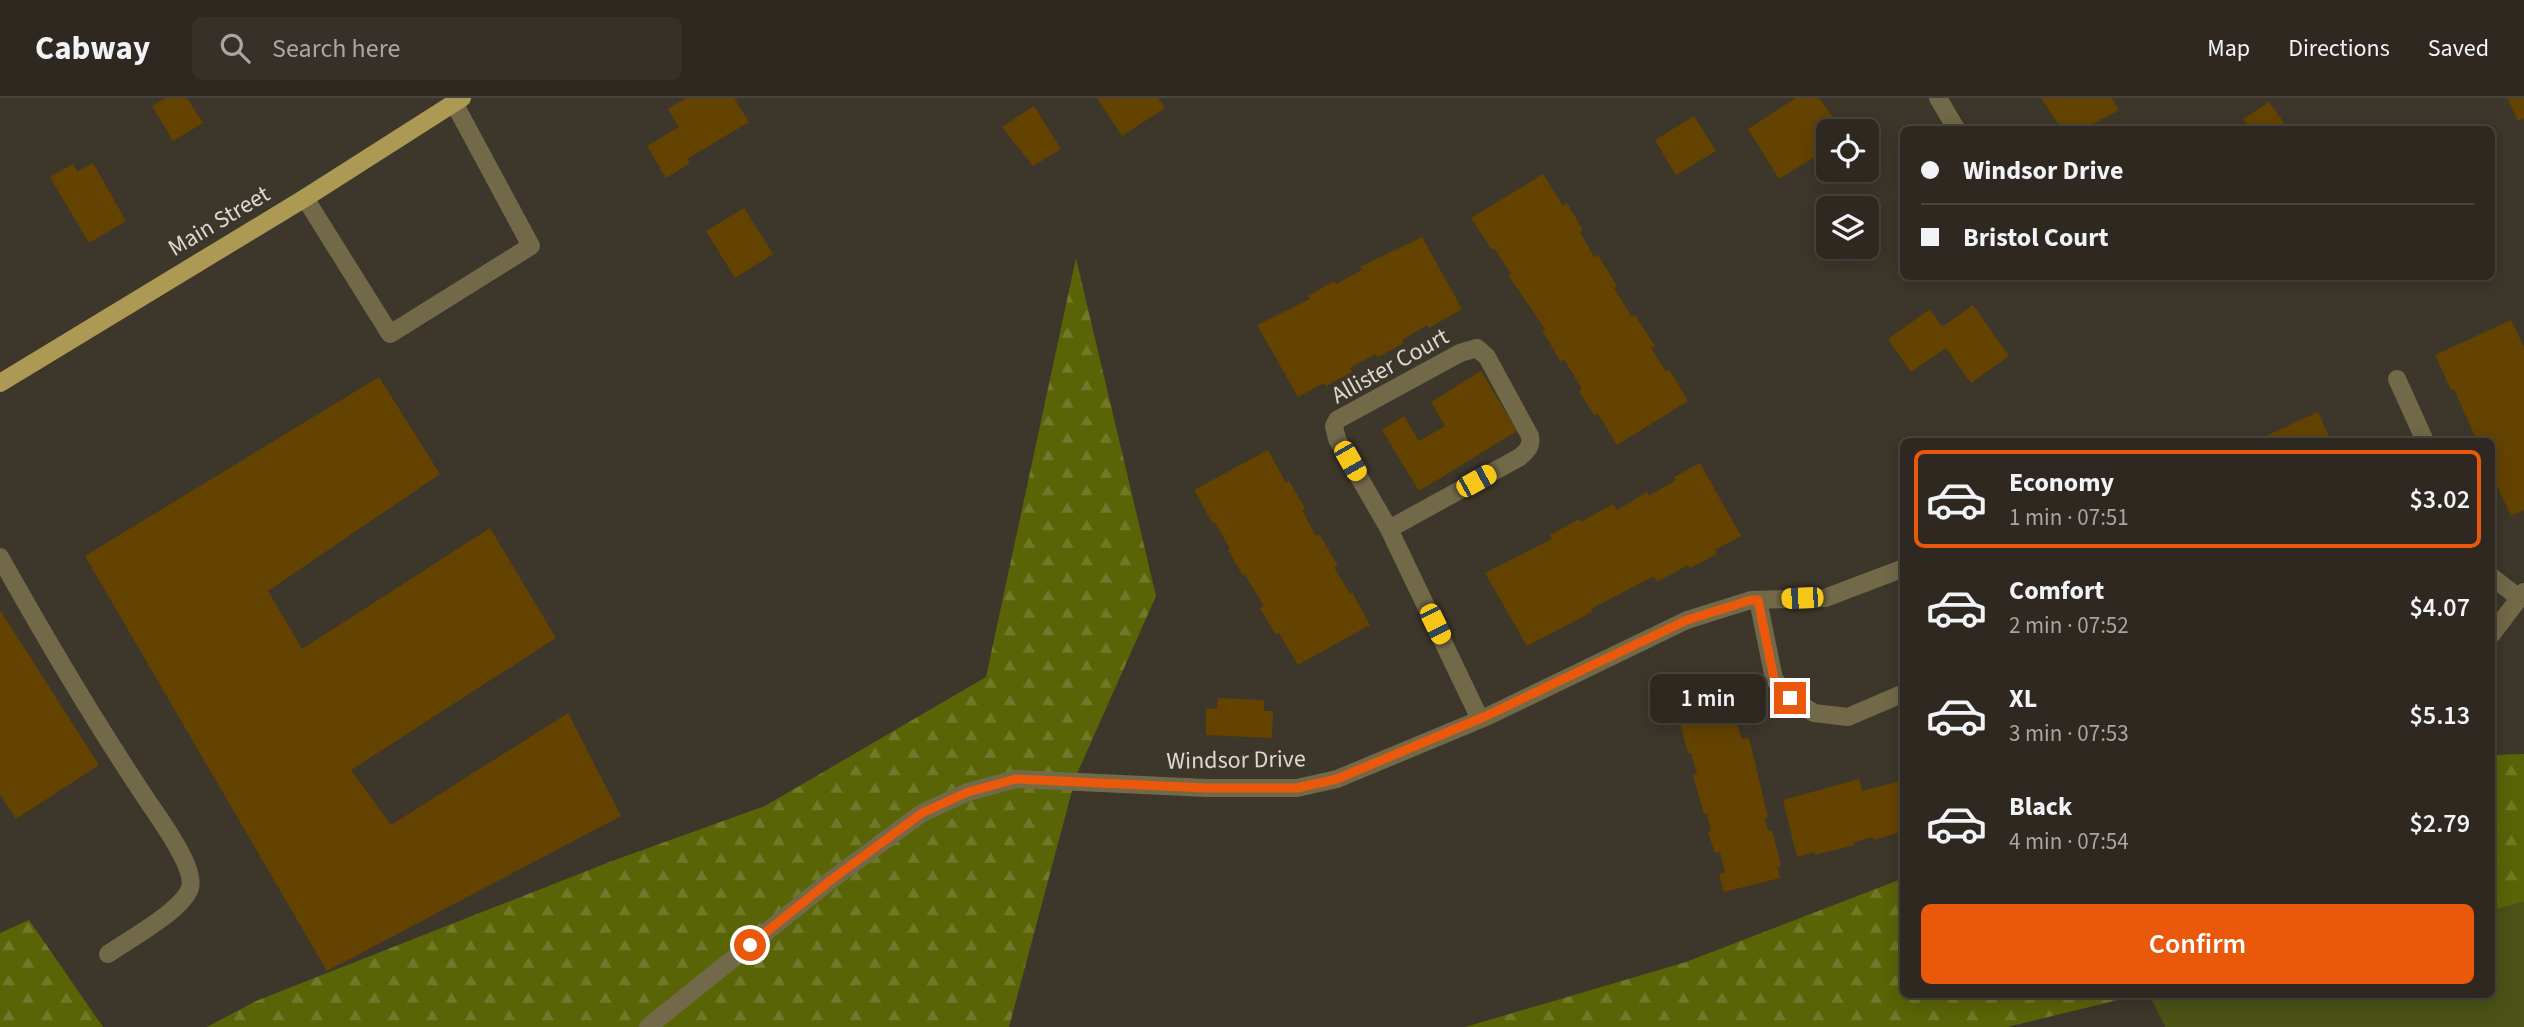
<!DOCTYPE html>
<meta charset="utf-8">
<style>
:root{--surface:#2e2820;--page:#363029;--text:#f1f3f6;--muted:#a7a6a5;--line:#49443e;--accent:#ea580c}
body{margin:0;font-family:"Source Sans 3",sans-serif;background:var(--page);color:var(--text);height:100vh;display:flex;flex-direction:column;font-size:26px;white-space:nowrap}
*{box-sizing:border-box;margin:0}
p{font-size:23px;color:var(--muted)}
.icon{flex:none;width:38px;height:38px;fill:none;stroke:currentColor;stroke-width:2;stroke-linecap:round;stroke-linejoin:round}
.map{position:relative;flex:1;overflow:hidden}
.drawer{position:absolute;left:1900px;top:340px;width:595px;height:560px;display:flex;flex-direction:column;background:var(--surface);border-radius:10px;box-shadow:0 4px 18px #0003,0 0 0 2px var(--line)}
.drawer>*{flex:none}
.top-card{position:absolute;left:1900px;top:28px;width:595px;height:154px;border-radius:10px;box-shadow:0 4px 18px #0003,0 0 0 2px var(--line);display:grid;align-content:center;height:154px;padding:0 21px;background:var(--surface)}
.buttons{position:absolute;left:1816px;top:21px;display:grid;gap:14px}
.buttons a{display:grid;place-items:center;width:63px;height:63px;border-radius:10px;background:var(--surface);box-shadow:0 4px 18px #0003,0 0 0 2px var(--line);font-size:35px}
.end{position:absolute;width:32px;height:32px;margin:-16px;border:9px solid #ea580c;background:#fff;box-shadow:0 0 0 4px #fff}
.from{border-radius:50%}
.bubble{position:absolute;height:49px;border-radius:10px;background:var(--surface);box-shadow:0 4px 18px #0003,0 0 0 2px var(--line);font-size:23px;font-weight:600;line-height:49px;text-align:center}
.car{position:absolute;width:21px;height:42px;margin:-21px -10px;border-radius:9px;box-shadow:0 0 5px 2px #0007;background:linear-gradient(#f5c518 24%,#345 0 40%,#f5c518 0 76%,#345 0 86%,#f5c518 0)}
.top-card b{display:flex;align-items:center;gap:24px;height:66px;font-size:26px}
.top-card b+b{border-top:2px solid var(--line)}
.top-card i{width:18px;height:18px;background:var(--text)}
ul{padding:12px 0 0;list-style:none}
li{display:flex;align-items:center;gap:21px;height:98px;margin:0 14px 10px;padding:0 7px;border:4px solid transparent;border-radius:10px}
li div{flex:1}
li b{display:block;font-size:26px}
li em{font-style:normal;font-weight:600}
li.on{border-color:var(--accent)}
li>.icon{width:63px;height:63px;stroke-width:1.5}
.button{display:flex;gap:14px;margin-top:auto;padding:14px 21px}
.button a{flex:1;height:80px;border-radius:10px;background:var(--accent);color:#fff;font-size:28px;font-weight:600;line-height:80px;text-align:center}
header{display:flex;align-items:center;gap:42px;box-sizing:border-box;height:98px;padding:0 35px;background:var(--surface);border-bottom:2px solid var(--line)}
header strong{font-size:33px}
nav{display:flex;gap:38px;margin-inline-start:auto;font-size:24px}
.search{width:490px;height:63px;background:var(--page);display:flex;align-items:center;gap:18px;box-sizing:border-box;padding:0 24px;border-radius:10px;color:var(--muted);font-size:26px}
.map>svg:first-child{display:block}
.green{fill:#4a5216}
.forest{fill:url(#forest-firs)}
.building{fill:#644300}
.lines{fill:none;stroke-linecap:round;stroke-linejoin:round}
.minor{stroke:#726949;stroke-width:18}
.major{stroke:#ab9954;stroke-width:18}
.route{stroke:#ea580c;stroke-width:9}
.labels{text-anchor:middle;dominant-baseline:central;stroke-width:5;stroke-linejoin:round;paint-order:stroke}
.street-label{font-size:24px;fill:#dcd8d0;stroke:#3d362a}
</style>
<header>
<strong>Cabway</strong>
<div class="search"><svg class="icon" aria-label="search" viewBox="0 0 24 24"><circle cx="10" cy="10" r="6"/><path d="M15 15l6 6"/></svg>Search here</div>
<nav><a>Map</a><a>Directions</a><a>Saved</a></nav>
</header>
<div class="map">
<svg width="2524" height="929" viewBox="0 0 2524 929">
<defs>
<pattern id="forest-firs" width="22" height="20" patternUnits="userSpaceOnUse" patternTransform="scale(1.75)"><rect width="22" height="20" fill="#596407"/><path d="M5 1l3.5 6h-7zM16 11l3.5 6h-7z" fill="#70792a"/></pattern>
</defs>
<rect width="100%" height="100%" fill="#3d362a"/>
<path class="green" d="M2524,804V929H2165L2149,896H2492V812Z"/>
<path class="forest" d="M1076,160L1156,498L1076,678L1009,929H207L256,903L612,763L765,708L986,579Z
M2524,656V804L2492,812V657Z
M1904,780V896H2143L2007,929H1465L1686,864Z
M29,822L103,929H0V835Z"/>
<path class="building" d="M166,0H187L203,25L173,43L152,8Z
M686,0H734L749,24L687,61L690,65L666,80L647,48L679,29L668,11Z
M1097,0H1158L1165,10L1122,38Z
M1796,0H1819L1843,33H1829V50L1779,81L1748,31Z
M2041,0H2112L2119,12L2082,32H2062Z
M2507,0H2524V20L2518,23Z
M2269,4L2289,32H2250L2243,21Z
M1034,8L1061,51L1033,68L1002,29Z
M1694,18L1716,53L1676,77L1655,42Z
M93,65L126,123L89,145L50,79L73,66L77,74Z
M1543,76L1563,108L1567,105L1583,132L1580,134L1594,159L1598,157L1617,188L1614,190L1632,219L1635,217L1655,248L1651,250L1666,274L1669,271L1688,303L1617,347L1598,316L1594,317L1579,293L1582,291L1564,261L1561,264L1542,232L1545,231L1508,177L1511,176L1494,150L1492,152L1471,120Z
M744,110L773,156L735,180L706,133Z
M1422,139L1462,211L1429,230L1427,227L1402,242L1404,245L1378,259L1375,256L1350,270L1352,274L1326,288L1324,285L1298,299L1257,227L1310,201L1308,198L1334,183L1336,186L1362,172L1360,169Z
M1973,207L2009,258L1971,285L1946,250L1911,274L1888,241L1930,211L1942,229Z
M2511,222L2524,249V412L2511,418L2495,384L2498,382L2492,370V343H2477L2454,291L2451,292L2435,257Z
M1481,273L1517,333L1419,393L1382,332L1404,318L1419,343L1445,328L1431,304Z
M379,279L440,376L268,493L302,551L490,430L556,540L351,672L391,727L568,615L621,718L327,873L85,458Z
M2318,314L2331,343H2255Z
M1268,352L1286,385L1289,383L1305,410L1302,412L1316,438L1319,436L1338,468L1334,469L1350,496L1352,494L1370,527L1298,567L1279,535L1275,536L1260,510L1264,508L1245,477L1243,478L1228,452L1230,451L1215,424L1213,426L1194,392Z
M1700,365L1741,438L1715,452L1717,456L1690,470L1688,467L1657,484L1654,478L1591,511L1592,514L1527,548L1485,475L1552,441L1550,437L1579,421L1581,424L1613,406L1617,412L1647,394L1649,398L1676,382L1674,379Z
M0,512L99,667L16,721L0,696Z
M1720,578L1742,641L1749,640L1768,719L1765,720L1768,733L1772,732L1781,768L1777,769L1780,780L1724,794L1719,776L1725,775L1720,754L1715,755L1708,734L1711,733L1707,715L1704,716L1693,677L1697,676L1691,655H1688L1674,603L1687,600L1685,594L1693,592L1691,585Z
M1218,600L1264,602V613H1273L1272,640L1206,637V610L1217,611Z
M1859,681L1862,693L1904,682V733L1874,742L1873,739L1854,744V747L1815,757L1814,754L1797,759L1783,702Z"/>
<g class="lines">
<path class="minor" d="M1938,0L1957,32
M305,100L390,236L531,148L454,5
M1477,250L1487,259L1530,338C1532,348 1527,353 1520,359L1389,431L1337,341L1334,328L1337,322L1460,255Z
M2397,281L2425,343
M1389,431L1480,621
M0,459C47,543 96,626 149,705C161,723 196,770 190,790C182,813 128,842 108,856
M2492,479L2519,500
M1758,502L1774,581L1790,600L1814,615L1848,619L1904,595
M2492,536L2524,494
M648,929L831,782L922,715L968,694L1016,681L1206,690H1297L1337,681L1486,619L1687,522L1751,502L1825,500L1904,470"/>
<path class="major" d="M0,285L305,100L462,0"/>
</g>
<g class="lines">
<path class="route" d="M750,847L831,782L922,715L968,694L1016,681L1206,690H1297L1337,681L1486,618L1687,522L1751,502H1758L1774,581L1790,600"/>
</g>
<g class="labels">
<g class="street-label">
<text transform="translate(219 123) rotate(-31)">Main Street</text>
<text transform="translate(1390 268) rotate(-29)">Allister Court</text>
<text transform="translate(1236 662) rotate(-1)">Windsor Drive</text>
</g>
</g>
</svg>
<div class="buttons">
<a><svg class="icon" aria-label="locate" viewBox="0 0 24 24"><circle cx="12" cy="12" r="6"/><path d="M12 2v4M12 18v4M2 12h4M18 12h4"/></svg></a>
<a><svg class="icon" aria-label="layers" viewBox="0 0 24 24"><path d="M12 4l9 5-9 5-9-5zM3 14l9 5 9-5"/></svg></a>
</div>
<i class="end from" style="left:750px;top:847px"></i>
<i class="end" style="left:1790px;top:600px"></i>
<div class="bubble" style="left:1650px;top:576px;width:116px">1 min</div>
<i class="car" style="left:1350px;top:363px;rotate:150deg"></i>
<i class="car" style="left:1476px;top:383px;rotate:61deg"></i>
<i class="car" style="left:1802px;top:500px;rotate:268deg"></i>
<i class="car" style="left:1435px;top:526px;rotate:154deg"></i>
<div class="top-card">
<b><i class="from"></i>Windsor Drive</b>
<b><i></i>Bristol Court</b>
</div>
<section class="drawer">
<ul>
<li class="on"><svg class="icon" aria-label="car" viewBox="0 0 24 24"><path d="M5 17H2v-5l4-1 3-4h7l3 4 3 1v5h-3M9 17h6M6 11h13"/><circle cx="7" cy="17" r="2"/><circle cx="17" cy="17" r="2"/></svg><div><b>Economy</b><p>1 min · 07:51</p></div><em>$3.02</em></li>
<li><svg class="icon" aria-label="car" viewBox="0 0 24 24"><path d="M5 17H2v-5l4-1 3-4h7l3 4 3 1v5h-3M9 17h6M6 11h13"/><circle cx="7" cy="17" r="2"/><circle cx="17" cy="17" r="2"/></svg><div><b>Comfort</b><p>2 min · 07:52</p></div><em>$4.07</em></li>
<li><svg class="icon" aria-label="car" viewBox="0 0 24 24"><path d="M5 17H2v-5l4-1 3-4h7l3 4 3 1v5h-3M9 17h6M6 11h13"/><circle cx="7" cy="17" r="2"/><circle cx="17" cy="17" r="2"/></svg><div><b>XL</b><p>3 min · 07:53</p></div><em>$5.13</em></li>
<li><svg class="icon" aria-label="car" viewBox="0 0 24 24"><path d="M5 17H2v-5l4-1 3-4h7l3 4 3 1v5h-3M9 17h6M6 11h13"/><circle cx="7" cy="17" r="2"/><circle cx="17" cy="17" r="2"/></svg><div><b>Black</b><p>4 min · 07:54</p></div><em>$2.79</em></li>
</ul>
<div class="button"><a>Confirm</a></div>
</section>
</div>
